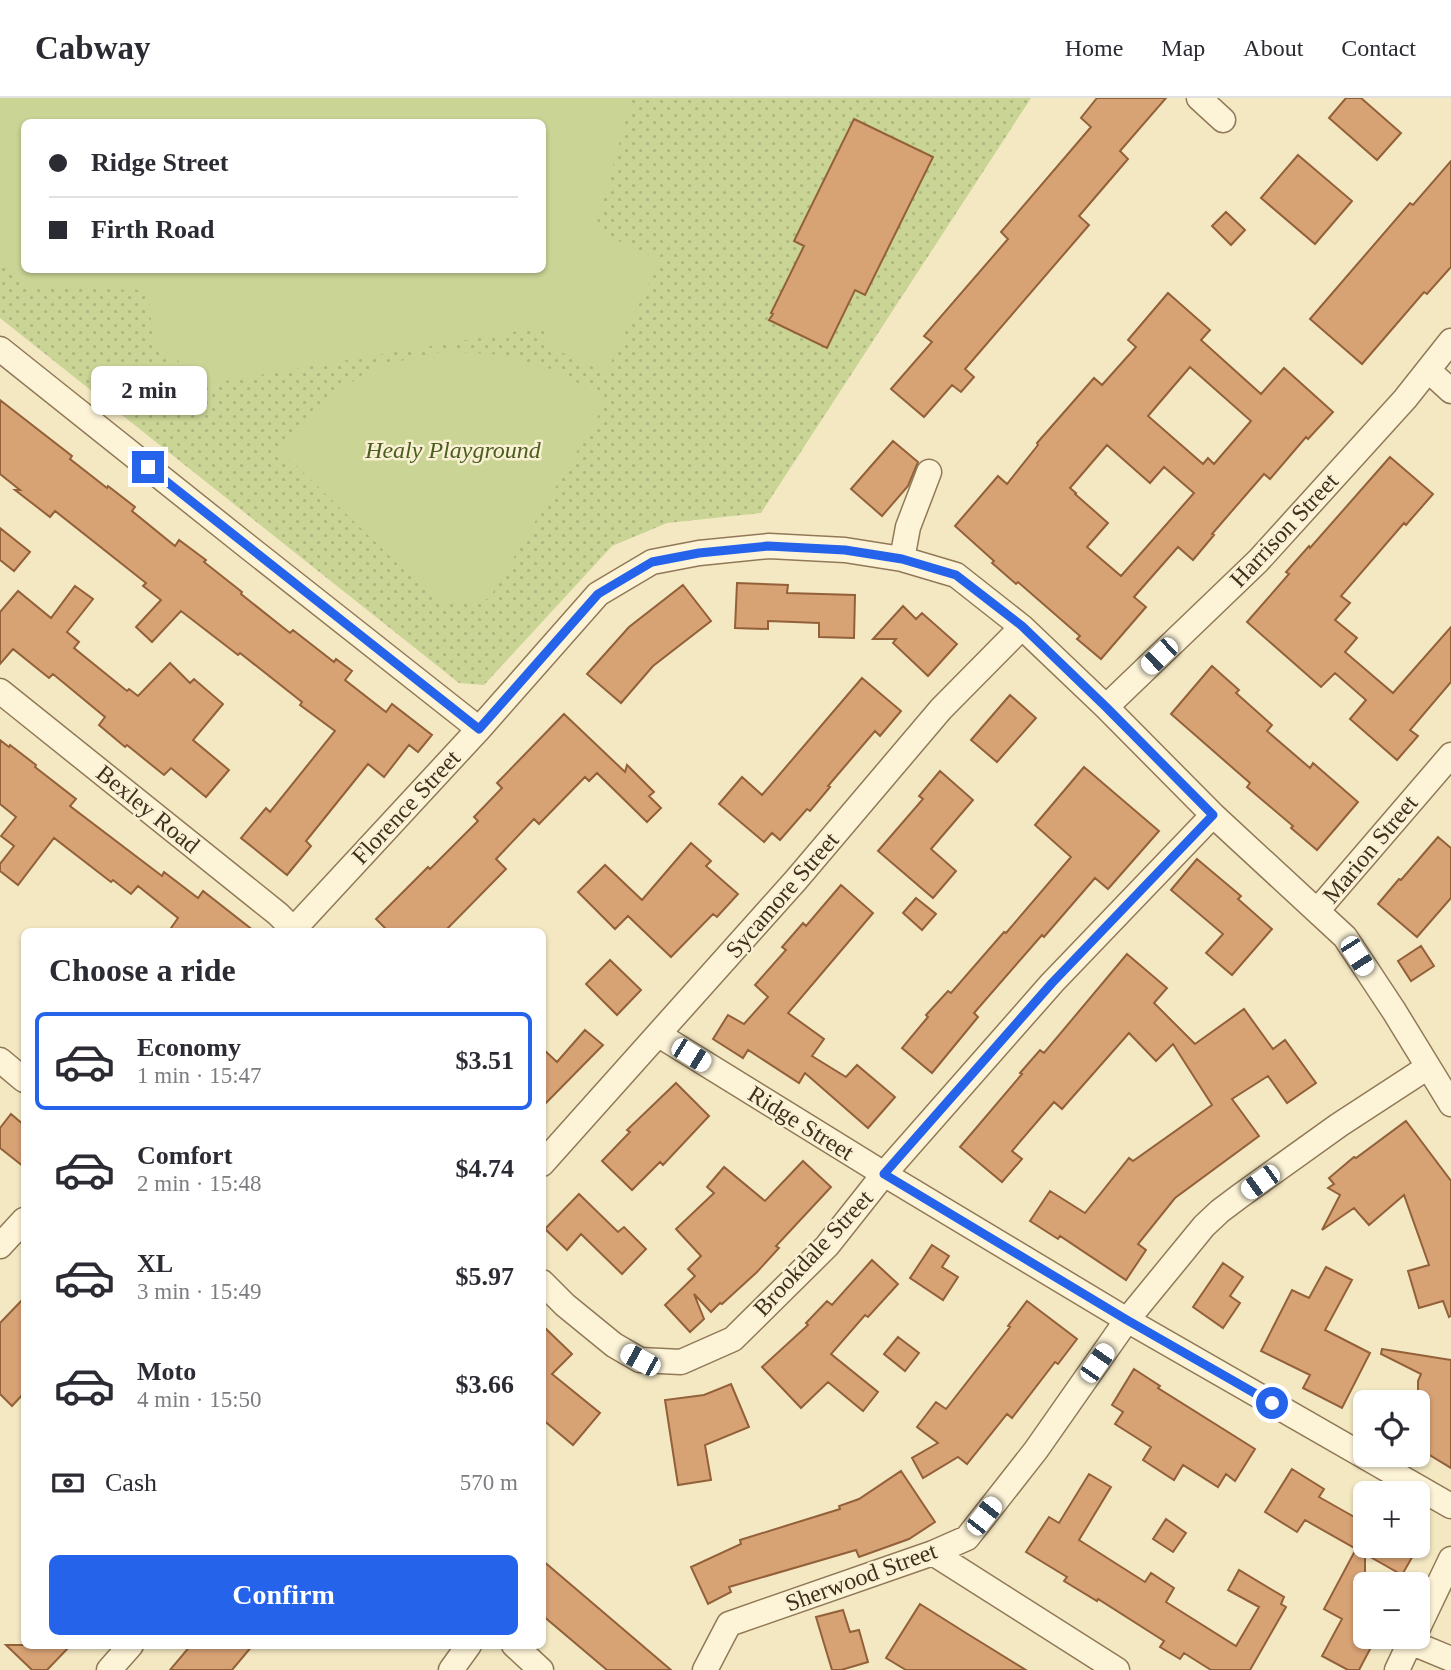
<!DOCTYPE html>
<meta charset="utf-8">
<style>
:root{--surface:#fff;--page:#f2f2f3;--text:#2b2b33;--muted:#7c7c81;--line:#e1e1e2;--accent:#2563eb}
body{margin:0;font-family:Georgia,serif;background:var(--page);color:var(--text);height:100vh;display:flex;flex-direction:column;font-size:26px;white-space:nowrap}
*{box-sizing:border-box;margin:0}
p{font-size:23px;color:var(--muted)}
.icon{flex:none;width:38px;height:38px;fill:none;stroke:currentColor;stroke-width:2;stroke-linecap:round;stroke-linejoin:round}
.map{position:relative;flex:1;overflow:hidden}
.side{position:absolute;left:21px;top:830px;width:525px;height:721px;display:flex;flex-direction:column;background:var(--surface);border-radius:10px;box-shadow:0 2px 5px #0004}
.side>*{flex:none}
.guide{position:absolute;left:21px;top:21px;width:525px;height:154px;border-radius:10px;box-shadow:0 2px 5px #0004;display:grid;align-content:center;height:154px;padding:0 28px;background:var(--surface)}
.buttons{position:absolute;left:1353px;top:1292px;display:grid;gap:14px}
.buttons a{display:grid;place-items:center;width:77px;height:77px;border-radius:10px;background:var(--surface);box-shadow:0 2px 5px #0004;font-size:35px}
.end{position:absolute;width:32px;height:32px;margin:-16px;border:9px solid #2563eb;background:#fff;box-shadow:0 0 0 4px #fff}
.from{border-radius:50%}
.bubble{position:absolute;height:49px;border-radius:10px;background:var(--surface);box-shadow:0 2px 5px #0004;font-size:23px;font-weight:800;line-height:49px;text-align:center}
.car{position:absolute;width:21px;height:42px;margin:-21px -10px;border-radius:9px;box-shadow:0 0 5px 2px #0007;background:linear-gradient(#fff 24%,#345 0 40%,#fff 0 76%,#345 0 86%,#fff 0)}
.guide b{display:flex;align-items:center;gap:24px;height:66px;font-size:26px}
.guide b+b{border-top:2px solid var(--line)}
.guide i{width:18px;height:18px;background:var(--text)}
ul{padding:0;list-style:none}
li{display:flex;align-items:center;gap:21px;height:98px;margin:0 14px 10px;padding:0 14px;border:4px solid transparent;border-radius:10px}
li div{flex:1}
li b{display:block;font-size:26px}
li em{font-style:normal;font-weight:800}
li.selected{border-color:var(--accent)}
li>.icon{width:63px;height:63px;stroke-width:1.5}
h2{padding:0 28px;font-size:32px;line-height:84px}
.pay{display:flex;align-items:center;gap:18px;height:77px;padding:0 28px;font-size:26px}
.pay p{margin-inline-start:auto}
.primary-button{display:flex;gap:14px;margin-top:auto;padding:14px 28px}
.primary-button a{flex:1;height:80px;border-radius:10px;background:var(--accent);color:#fff;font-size:28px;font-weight:800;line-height:80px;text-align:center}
header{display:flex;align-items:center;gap:42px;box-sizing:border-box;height:98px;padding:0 35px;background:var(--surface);border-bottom:2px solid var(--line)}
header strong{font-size:33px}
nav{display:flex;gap:38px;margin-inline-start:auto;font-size:24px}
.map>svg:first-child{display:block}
.grass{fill:url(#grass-dots);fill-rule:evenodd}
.pitch{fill:#c9d495;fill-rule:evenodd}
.building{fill:#d7a274;stroke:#936139;stroke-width:2;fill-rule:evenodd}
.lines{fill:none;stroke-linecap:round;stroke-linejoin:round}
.street-casing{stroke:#917957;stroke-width:27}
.street{stroke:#fdf4d8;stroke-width:24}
.route{stroke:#2563eb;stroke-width:9}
.labels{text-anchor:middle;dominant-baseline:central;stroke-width:5;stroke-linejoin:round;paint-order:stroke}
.park-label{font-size:24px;font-style:italic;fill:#4b5e21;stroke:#faf1d4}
.street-label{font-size:24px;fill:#3f2f1d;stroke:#faf1d4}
</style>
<header>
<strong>Cabway</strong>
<nav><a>Home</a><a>Map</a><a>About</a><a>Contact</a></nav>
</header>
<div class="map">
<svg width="1451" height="1572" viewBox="0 0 1451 1572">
<defs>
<pattern id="grass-dots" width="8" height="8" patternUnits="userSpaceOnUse" patternTransform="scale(1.75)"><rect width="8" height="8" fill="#c9d495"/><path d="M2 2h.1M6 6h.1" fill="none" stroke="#aeb680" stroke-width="1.8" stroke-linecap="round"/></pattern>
</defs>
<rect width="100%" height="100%" fill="#f4e8c3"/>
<path class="grass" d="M0,0H1031L761,415L667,425L612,448L484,587L459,585L0,220ZM24,24H542V172H24Z"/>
<path class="pitch" d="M0,0H632L595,132L660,162L606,275L541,245L548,228L207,286L153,243L148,192L34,190L0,161ZM542,24V172H24V24Z
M444,253L506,257L560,274L607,303L489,501L439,506L277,349L317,308L374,269Z"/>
<path class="building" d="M1097,0H1166L1120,53L1128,61L1079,118L1089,127L965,271L974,279L961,294L952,287L924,319L891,291L932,244L924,238L1008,141L1001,134L1091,29L1081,20Z
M1346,0H1361L1401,35L1377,62L1329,20Z
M854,21L933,59L865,197L855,192L827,250L769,222L773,216L771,215L804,148L794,143Z
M1298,57L1352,103L1315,146L1261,100Z
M1451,63V169L1427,196L1424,194L1362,266L1310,221L1410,105L1413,107Z
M1226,114L1245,132L1231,147L1212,128Z
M1168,195L1210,232L1201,242L1261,296L1284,270L1333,314L1308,341L1306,339L1270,381L1264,376L1212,436L1214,437L1193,462L1178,449L1134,499L1146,509L1101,561L1077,541L1080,538L1018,484L1016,486L992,465L994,463L955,428L998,378L1007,386L1038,347L1037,345L1094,280L1102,287L1136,249L1128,242ZM1190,269L1251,323L1214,366L1208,360L1203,366L1148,318ZM1107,347L1150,385L1164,369L1194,395L1121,478L1087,449L1108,425L1075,396L1076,395L1070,390Z
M0,302L72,358L70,361L107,390L108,388L135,409L132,413L175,448L179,442L206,462L204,464L242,494L241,496L290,535L293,532L334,564L336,561L352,573L345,582L386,614L392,606L432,637L418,654L409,647L384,679L368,666L306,743L311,748L287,777L241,740L266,710L270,714L335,633L300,607L302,604L240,555L238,557L181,513L152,544L136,529L161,502L143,488L146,485L55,413L50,419L15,392H20L0,376Z
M893,343L918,364L908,388L882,418L851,391Z
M1390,359L1433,396L1406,427L1404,425L1341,498L1350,505L1335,522L1357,540L1345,554L1393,595L1451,529V584L1410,632L1418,638L1397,662L1350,621L1366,602L1335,575L1321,589L1247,524L1289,476L1286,474L1309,448L1310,450Z
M0,430L30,454L14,473L0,462Z
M737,485L788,487L787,495L855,497L854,540L819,539V525L768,523V531L735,530Z
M683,487L711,523L653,568L621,605L587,576L629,529Z
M75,488L93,501L67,534L79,544L74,550L127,593L129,591L138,598L170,565L190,585L194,581L223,606L193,642L229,672L206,699L171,670L164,677L127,647L125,649L99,627L105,619L53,576L49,580L13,551L0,566V514L18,493L51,520Z
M903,508L916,521L922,515L957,546L928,578L893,545L896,541H873Z
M1212,568L1239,592L1236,595L1272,627L1267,633L1310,670L1313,665L1358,704L1317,752L1291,730L1293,728L1247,689L1250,685L1171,616Z
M862,580L901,613L880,638L875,633L828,688L830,689L810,713L807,711L780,742L772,735L764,744L719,706L742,679L762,697Z
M1010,597L1036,620L997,664L971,642Z
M564,616L625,674L627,667L654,694L649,698L661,710L647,724L597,675L589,683L585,679L539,726L534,721L496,761L506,771L445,833H388L376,821L428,769L430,771L478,723L474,719L502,690L497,685Z
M0,642L9,649L10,647L36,667L35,669L76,701L70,708L162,778L164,774L198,800L203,793L254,833H169L178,820L138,788L131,796L113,782L111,784L54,740L18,787L0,773V766L14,748L1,738L16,719L0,706Z
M1084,669L1159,733L1108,791L1095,780L1044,839L1042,837L974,915L978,919L932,975L902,950L928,919L926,917L948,893L951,895L1004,834L1006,835L1071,759L1035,727Z
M940,673L973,702L931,751L956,773L933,800L878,753L923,701L919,698Z
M1438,739L1451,750V800L1417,839L1378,806L1399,781L1401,782Z
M691,745L711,763L706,768L738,796L717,819L713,816L671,859L628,818L615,831L578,794L605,767L642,802Z
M1197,761L1241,798L1238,801L1272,831L1232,877L1206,855L1223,836L1171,792Z
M841,787L873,815L788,915L824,941L812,958L846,979L857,967L895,999L868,1030L805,975L799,985L748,952L743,960L713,941L728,917L744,926L768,899L755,887L786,852L782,849L803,825L806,828Z
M916,800L936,816L922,832L903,815Z
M1421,848L1434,868L1411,883L1398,863Z
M1127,856L1167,890L1154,905L1195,946L1244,911L1273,951L1285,942L1316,985L1287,1005L1268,978L1232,1001L1259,1038L1175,1100L1138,1146L1146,1152L1126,1182L1060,1138L1058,1141L1030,1123L1050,1093L1085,1115L1129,1060L1133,1063L1212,1007L1173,946L1156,963L1129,935L1062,1011L1054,1004L1012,1053L1022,1061L1002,1084L960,1049L1022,976L1020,975L1040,952L1044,955Z
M610,862L641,892L617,917L586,886Z
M585,932L603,947L542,1009V950L557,964Z
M676,985L709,1018L663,1067L660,1064L632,1092L602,1063L630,1034L627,1032Z
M11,1016L24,1027V1069L0,1050V1030Z
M1406,1023L1451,1083V1218L1449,1219L1443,1203L1419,1210L1408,1173L1429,1167L1404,1097L1369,1127L1354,1110L1322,1132L1340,1097L1328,1090L1334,1086L1329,1080L1354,1059L1356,1060Z
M803,1063L831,1089L776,1148L779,1150L757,1174L722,1206L720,1205L711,1214L694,1196L704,1221L690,1234L665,1207L695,1178L688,1171L701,1158L676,1131L714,1095L707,1089L724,1069L765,1103Z
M579,1096L618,1134L624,1129L646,1151L622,1176L581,1136L567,1152L545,1131Z
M932,1147L949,1158L942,1169L958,1179L943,1202L910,1180Z
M872,1162L898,1186L868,1219L865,1217L831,1256L878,1294L863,1313L828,1284L801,1310L762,1269L808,1227L806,1225L827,1203L832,1207Z
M1223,1165L1243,1179L1230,1198L1240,1205L1223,1230L1193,1209Z
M1326,1169L1352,1182L1325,1232L1370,1255L1342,1310L1303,1290L1310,1277L1261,1253L1292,1192L1309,1200Z
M24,1200V1295L12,1308L0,1296V1225Z
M1027,1203L1077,1241L1058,1266L1055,1264L1012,1320L1007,1316L967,1366L958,1359L923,1380L912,1360L938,1345L917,1329L936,1304L946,1311L1010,1229L1008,1228Z
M542,1227L572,1256L552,1276L600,1315L573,1347L542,1321Z
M898,1239L919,1255L905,1273L884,1256Z
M1382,1251L1451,1262V1370L1418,1350V1283L1421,1276L1381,1256Z
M1134,1271L1160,1288L1158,1290L1255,1351L1235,1383L1226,1376L1218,1389L1183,1367L1174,1382L1143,1362L1151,1349L1115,1326L1123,1314L1112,1307Z
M731,1286L749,1329L705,1347L711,1382L678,1387L665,1302L704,1297Z
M1292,1371L1324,1391L1319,1399L1365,1425V1447H1419L1402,1477L1365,1456V1538H1377L1359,1572H1348L1322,1558L1342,1521L1324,1511L1356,1451L1305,1422L1297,1434L1265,1414Z
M901,1373L935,1424L909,1441L859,1459L856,1452L729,1489L731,1494L708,1506L691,1469L741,1446L740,1442L840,1411L839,1408L859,1401Z
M1089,1376L1111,1389L1079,1442L1145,1484L1151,1475L1174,1490L1166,1504L1236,1548L1259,1509L1228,1492L1239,1472L1284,1499L1281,1506L1286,1509L1250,1572H1211L1184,1555L1180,1561L1160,1549L1164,1543L1098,1501L1097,1503L1064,1483L1067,1479L1026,1454L1049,1419L1059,1425Z
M1166,1421L1186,1435L1173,1454L1153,1441Z
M542,1462L630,1537L671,1572H607L542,1517Z
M920,1506L966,1535L1026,1572H906L886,1560Z
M843,1512L850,1534L859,1532L868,1564L841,1572H832L816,1519Z
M6,1547H71L47,1572H32Z
M191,1547H253L232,1572H170Z"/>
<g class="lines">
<defs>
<path id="street" d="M1199,0L1223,22
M0,251L247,448L479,631
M1428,272L1451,293
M902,461L908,429L929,374
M0,593L278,816L293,831
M1106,609L1258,463L1405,301L1451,243
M1317,813L1451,657
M292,833L479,631L598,496L652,464L699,455L769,448L845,452L902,461L956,477L1022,529L1106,609L1213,717L1345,839L1394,913L1451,1006
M659,937L884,1076L1127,1222L1451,1408
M0,962L24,982
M542,1066L796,782L941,611L1022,529
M0,1148L24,1122
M542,1184L565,1207L614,1247L640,1262L681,1264L733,1241L827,1148L884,1076L1052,885L1213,717
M933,1455L1117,1572
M1418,1530L1451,1461
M1410,1544L1451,1561
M514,1547L541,1572
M109,1572L131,1547
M451,1572L469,1547
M705,1572L729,1526L933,1455L967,1440L1036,1352L1127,1222L1204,1128L1220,1113L1240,1098L1339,1027L1428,969
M1397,1572L1413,1538"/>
</defs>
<use href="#street" class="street-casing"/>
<use href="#street" class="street"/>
</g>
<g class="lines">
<path class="route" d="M148,369L479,631L598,496L652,464L699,455L768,448L845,452L902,461L956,477L1022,528L1106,609L1213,717L1052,885L884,1076L1127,1222L1272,1305"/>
</g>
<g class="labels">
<g class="park-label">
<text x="453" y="352">Healy Playground</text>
</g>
<g class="street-label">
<text transform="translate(1284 432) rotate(-47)">Harrison Street</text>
<text transform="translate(406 709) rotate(-47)">Florence Street</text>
<text transform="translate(148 711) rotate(39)">Bexley Road</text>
<text transform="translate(1370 751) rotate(-50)">Marion Street</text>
<text transform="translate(782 797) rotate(-49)">Sycamore Street</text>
<text transform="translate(801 1025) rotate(32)">Ridge Street</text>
<text transform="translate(813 1155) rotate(-47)">Brookdale Street</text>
<text transform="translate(861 1479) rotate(-20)">Sherwood Street</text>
</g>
</g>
</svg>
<div class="buttons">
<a><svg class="icon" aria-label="locate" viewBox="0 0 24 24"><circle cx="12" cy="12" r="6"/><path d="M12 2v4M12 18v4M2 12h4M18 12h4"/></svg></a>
<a>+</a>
<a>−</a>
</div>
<i class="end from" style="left:1272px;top:1305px"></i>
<i class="end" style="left:148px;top:369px"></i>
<div class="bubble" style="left:91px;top:268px;width:116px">2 min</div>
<i class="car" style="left:1159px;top:558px;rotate:226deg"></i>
<i class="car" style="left:1357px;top:858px;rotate:147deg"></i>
<i class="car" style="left:691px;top:957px;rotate:122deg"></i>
<i class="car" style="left:1260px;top:1084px;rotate:234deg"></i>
<i class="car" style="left:640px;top:1262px;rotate:299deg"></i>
<i class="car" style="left:1097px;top:1265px;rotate:35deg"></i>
<i class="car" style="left:984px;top:1418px;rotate:38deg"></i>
<div class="guide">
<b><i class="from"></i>Ridge Street</b>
<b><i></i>Firth Road</b>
</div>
<section class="side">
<h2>Choose a ride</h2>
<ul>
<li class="selected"><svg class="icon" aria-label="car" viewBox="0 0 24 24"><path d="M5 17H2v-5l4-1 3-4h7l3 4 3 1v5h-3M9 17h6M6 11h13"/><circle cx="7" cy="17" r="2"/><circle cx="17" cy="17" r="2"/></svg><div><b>Economy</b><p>1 min · 15:47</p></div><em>$3.51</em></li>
<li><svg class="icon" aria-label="car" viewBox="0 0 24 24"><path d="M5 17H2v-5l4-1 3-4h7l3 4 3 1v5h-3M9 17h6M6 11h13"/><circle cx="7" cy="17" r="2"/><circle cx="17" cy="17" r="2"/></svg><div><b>Comfort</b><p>2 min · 15:48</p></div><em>$4.74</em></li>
<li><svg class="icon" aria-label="car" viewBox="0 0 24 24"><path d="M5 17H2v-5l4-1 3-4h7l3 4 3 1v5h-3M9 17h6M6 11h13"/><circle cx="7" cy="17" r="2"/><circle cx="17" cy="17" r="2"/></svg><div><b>XL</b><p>3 min · 15:49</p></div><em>$5.97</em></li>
<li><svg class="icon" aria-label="car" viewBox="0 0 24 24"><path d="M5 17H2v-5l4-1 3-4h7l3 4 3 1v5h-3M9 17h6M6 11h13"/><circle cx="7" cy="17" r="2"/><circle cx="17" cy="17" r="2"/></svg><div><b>Moto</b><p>4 min · 15:50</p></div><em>$3.66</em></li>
</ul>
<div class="pay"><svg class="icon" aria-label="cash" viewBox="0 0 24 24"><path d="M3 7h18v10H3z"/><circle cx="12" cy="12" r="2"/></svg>Cash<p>570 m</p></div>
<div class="primary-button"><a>Confirm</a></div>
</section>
</div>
